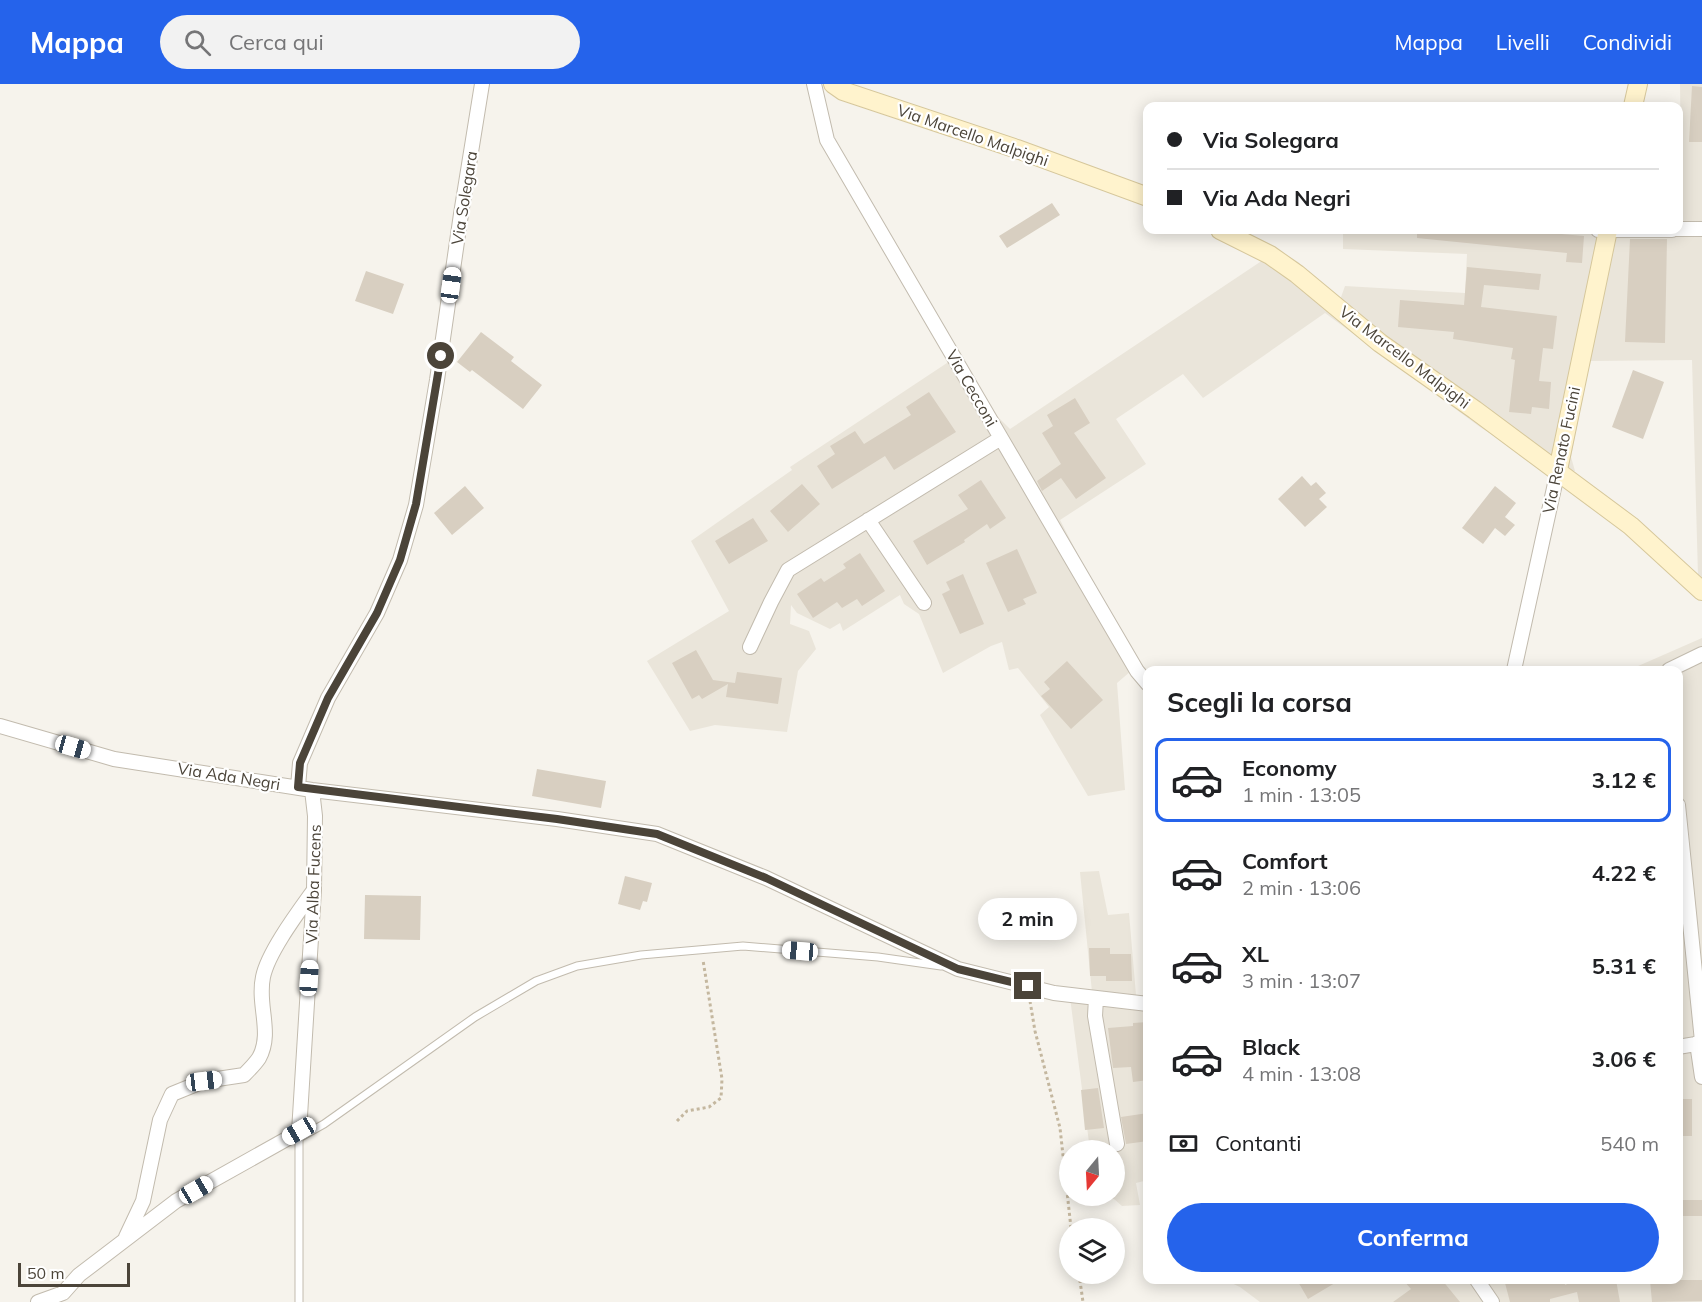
<!DOCTYPE html>
<html lang="it">
<meta charset="utf-8">
<style>
:root{--surface:#fff;--page:#f2f2f2;--text:#202124;--muted:#757577;--line:#e0e0e0;--accent:#2563eb}
body{margin:0;font-family:Mulish,sans-serif;background:var(--page);color:var(--text);height:100vh;display:flex;flex-direction:column;font-size:22px;white-space:nowrap}
*{box-sizing:border-box;margin:0}
p{font-size:20px;color:var(--muted)}
.icon{flex:none;width:33px;height:33px;fill:none;stroke:currentColor;stroke-width:2;stroke-linecap:round;stroke-linejoin:round}
.map{position:relative;flex:1;overflow:hidden}
.panel{position:absolute;left:1143px;top:582px;width:540px;height:618px;display:flex;flex-direction:column;background:var(--surface);border-radius:12px;box-shadow:0 3px 15px #0003}
.panel>*{flex:none}
.hud{position:absolute;left:1143px;top:18px;width:540px;height:132px;border-radius:12px;box-shadow:0 3px 15px #0003;display:grid;align-content:center;height:132px;padding:0 24px;background:var(--surface)}
.needle{width:39px;rotate:198deg}
.buttons{position:absolute;left:1059px;top:1056px;display:grid;gap:12px}
.buttons a{display:grid;place-items:center;width:66px;height:66px;border-radius:50%;background:var(--surface);box-shadow:0 3px 15px #0003;font-size:30px}
.scale{position:absolute;left:18px;bottom:15px;width:112px;box-sizing:border-box;padding-left:6px;border:3px solid #4b4439;border-top:0;font-size:16px;line-height:21px;white-space:nowrap;color:#4b4439;-webkit-text-stroke:4px #fff;paint-order:stroke}
.end{position:absolute;width:27px;height:27px;margin:-14px;border:8px solid #4b4439;background:#fff;box-shadow:0 0 0 3px #fff}
.from{border-radius:50%}
.bubble{position:absolute;height:42px;border-radius:21px;background:var(--surface);box-shadow:0 3px 15px #0003;font-size:20px;font-weight:700;line-height:42px;text-align:center}
.car{position:absolute;width:18px;height:36px;margin:-18px -9px;border-radius:8px;box-shadow:0 0 4px 2px #0007;background:linear-gradient(#fff 24%,#345 0 40%,#fff 0 76%,#345 0 86%,#fff 0)}
.hud b{display:flex;align-items:center;gap:21px;height:57px;font-size:22px}
.hud b+b{border-top:2px solid var(--line)}
.hud i{width:15px;height:15px;background:var(--text)}
ul{padding:0;list-style:none}
li{display:flex;align-items:center;gap:18px;height:84px;margin:0 12px 9px;padding:0 12px;border:3px solid transparent;border-radius:12px}
li div{flex:1}
li b{display:block;font-size:22px}
li em{font-style:normal;font-weight:700}
li.current{border-color:var(--accent)}
li>.icon{width:54px;height:54px;stroke-width:1.5}
h2{padding:0 24px;font-size:27px;line-height:72px}
.pay{display:flex;align-items:center;gap:15px;height:66px;padding:0 24px;font-size:22px}
.pay p{margin-inline-start:auto}
.button{display:flex;gap:12px;margin-top:auto;padding:12px 24px}
.button a{flex:1;height:69px;border-radius:36px;background:var(--accent);color:#fff;font-size:24px;font-weight:700;line-height:69px;text-align:center}
header{display:flex;align-items:center;gap:36px;box-sizing:border-box;height:84px;padding:0 30px;background:var(--accent);color:#fff}
header strong{font-size:28px}
nav{display:flex;gap:33px;margin-inline-start:auto;font-size:21px}
.search{width:420px;height:54px;background:var(--page);display:flex;align-items:center;gap:15px;box-sizing:border-box;padding:0 21px;border-radius:33px;color:var(--muted);font-size:22px}
.map>svg:first-child{display:block}
.residential{fill:#eae5da}
.building{fill:#d8cfc1}
.lines{fill:none;stroke-linecap:round;stroke-linejoin:round}
.lane-casing{stroke:#c2bbae;stroke-width:9}
.street-casing{stroke:#c2bbae;stroke-width:16}
.secondary-casing{stroke:#d6c79b;stroke-width:20}
.path{stroke:#c4b79f;stroke-width:3;stroke-dasharray:3 3;stroke-linecap:butt}
.lane{stroke:#fff;stroke-width:7}
.street{stroke:#fff;stroke-width:14}
.secondary{stroke:#fff3cd;stroke-width:18}
.route{stroke:#4b4439;stroke-width:8}
.labels{text-anchor:middle;dominant-baseline:central;stroke-width:4.5;stroke-linejoin:round;paint-order:stroke}
.street-label{font-size:16px;fill:#4b4439;stroke:#fff}
</style>
<header>
<strong>Mappa</strong>
<div class="search"><svg class="icon" aria-label="search" viewBox="0 0 24 24"><circle cx="10" cy="10" r="6"/><path d="M15 15l6 6"/></svg>Cerca qui</div>
<nav><a>Mappa</a><a>Livelli</a><a>Condividi</a></nav>
</header>
<div class="map">
<svg width="1702" height="1218" viewBox="0 0 1702 1218">
<rect width="100%" height="100%" fill="#f6f3ec"/>
<path class="residential" d="M1680,0H1702V495L1698,492L1692,276L1590,277L1571,373L1575,387L1545,385L1480,343L1325,229L1203,314L1183,290L1116,335L1146,380L1060,436L1102,517L1138,581L1117,599L1125,706L1088,712L1040,631L1049,623L1018,584L1009,586L1002,558L991,562L943,589L919,530L904,520L900,511L843,547L840,539L830,545L797,529L791,521L790,540L809,547L816,565L798,587L787,648L715,641L690,647L647,577L729,527L691,457L792,386L790,383L959,271L988,323L1010,345L1278,166L1298,178L1340,216L1345,202L1465,209L1467,170L1343,165V146H1678L1679,138H1682Z
M1702,554V1218H1260L1240,1203L1225,1196H1678V586H1629Z
M1099,787L1108,831L1129,829L1136,911H1147L1148,1096L1136,1099L1140,1121L1122,1122L1114,1115L1097,1116L1096,1112H1114V1066H1090L1069,906L1092,908L1080,788Z"/>
<path class="building" d="M1692,2L1702,3V58H1689Z
M1052,119L1060,131L1007,164L999,152Z
M1417,146H1514L1584,152L1582,179L1566,178L1567,169L1417,154Z
M1630,155H1667L1665,259L1625,258Z
M1467,183L1541,190L1539,206L1484,201L1481,223L1557,232L1553,265L1543,264L1539,297L1551,298L1549,325L1532,323L1531,330L1509,328L1515,276L1511,275L1513,264L1453,255L1454,248L1398,243L1400,216L1464,221Z
M366,187L404,200L393,230L355,217Z
M481,248L514,273L511,277L542,301L523,325L472,286L470,288L457,278Z
M1633,286L1664,298L1643,355L1612,343Z
M929,308L956,348L894,386L885,372L832,405L817,382L835,370L830,362L855,347L864,360L911,331L906,323Z
M1075,314L1090,339L1074,349L1106,394L1076,415L1061,394L1042,407L1037,397L1061,380L1042,349L1053,342L1047,331Z
M1302,392L1311,402L1316,398L1326,409L1319,415L1327,423L1305,443L1278,415Z
M981,396L1006,434L990,445L987,440L964,456L965,458L927,481L913,457L968,425L958,411Z
M802,400L820,420L788,448L770,427Z
M465,402L484,424L452,451L434,429Z
M1495,402L1516,419L1505,433L1515,441L1505,452L1495,444L1483,460L1462,444Z
M753,434L768,457L729,480L715,457Z
M1017,465L1037,509L1023,515L1026,520L1008,528L986,479Z
M860,469L885,507L862,522L857,515L842,524L837,518L813,534L797,510L821,494L824,498L846,484L843,480Z
M963,490L984,540L960,550L942,510L950,506L946,498Z
M696,566L713,596L735,599L737,588L782,594L778,620L726,613L728,600L702,615L699,611L692,615L672,579Z
M1067,577L1103,616L1071,645L1041,612L1050,605L1044,598Z
M537,685L606,697L601,724L532,712Z
M625,792L652,799L647,818L643,817L640,826L618,820Z
M365,811L421,812L420,856L364,855Z
M1089,864H1110V870H1131L1132,897H1106V892H1090Z
M1148,938V996L1133,998L1131,983L1113,984L1108,944L1133,942V939Z
M1098,1004L1104,1044L1085,1046L1081,1006Z
M1678,1015H1692V1052H1678Z
M1148,1029V1057L1126,1060L1121,1033Z
M1683,1116H1702V1132H1683Z
M1297,1196H1340L1308,1215Z
M1403,1196H1442L1460,1218H1393L1411,1205Z
M1519,1196H1564L1565,1201L1577,1196H1616L1620,1218H1579L1577,1208L1550,1215V1218H1510L1505,1199Z
M1650,1196H1702V1217L1652,1218Z"/>
<g class="lines">
<defs>
<path id="lane" d="M299,1050V1218
M299,1054L324,1040L475,933L536,897L577,882L641,871L743,862L878,873L941,882"/>
<path id="street" d="M814,0L827,56L1137,587L1148,600
M1678,145H1702
M1598,146H1672
M868,436L924,519
M750,563L771,518L788,486L1001,354
M1514,586L1558,386
M1669,586L1702,570
M0,642L114,675L312,706L557,735L657,750L766,794L958,885L1054,909L1148,920
M298,703L300,679L328,614L377,529L400,476L416,421L437,296L461,130L482,0
M1678,721L1702,957
M1096,914L1095,932L1117,1060
M1697,959L1702,993
M1678,963L1702,959
M126,1153L143,1117L160,1036L172,1010L204,997L244,991C249,986 255,980 259,974C273,949 257,921 263,893C268,868 299,827 314,806
M1477,1196L1492,1218
M38,1218L63,1209L79,1191L176,1117L299,1048L314,806L315,732L312,706"/>
<path id="secondary" d="M833,0L843,7L1017,65L1148,113
M1633,22L1638,0
M1220,146L1270,171L1297,190L1380,259L1475,326L1631,442L1702,507
M1558,386L1608,146"/>
</defs>
<use href="#lane" class="lane-casing"/>
<use href="#street" class="street-casing"/>
<use href="#secondary" class="secondary-casing"/>
<path class="path" d="M1030,917L1035,947L1060,1044L1071,1144
M677,1037L687,1027L709,1023L721,1014L722,995L703,876
M1079,1190L1083,1218"/>
<use href="#lane" class="lane"/>
<use href="#street" class="street"/>
<use href="#secondary" class="secondary"/>
</g>
<g class="lines">
<path class="route" d="M441,272L416,420L400,476L377,529L328,614L300,679L298,703L557,735L657,750L766,794L958,885L1028,902"/>
</g>
<g class="labels">
<g class="street-label">
<text transform="translate(973 51) rotate(19)">Via Marcello Malpighi</text>
<text transform="translate(464 114) rotate(-81)">Via Solegara</text>
<text transform="translate(1405 273) rotate(37)">Via Marcello Malpighi</text>
<text transform="translate(972 304) rotate(60)">Via Cecconi</text>
<text transform="translate(1561 366) rotate(-78)">Via Renato Fucini</text>
<text transform="translate(229 692) rotate(9)">Via Ada Negri</text>
<text transform="translate(313 800) rotate(-88)">Via Alba Fucens</text>
</g>
</g>
</svg>
<div class="buttons">
<a><svg class="needle" viewBox="-14 -14 28 28"><path d="M0-13l5 13h-10z" fill="#e53935"/><path d="M0 13l5-13h-10z" fill="#757577"/></svg></a>
<a><svg class="icon" aria-label="layers" viewBox="0 0 24 24"><path d="M12 4l9 5-9 5-9-5zM3 14l9 5 9-5"/></svg></a>
</div>
<div class="scale">50 m</div>
<i class="end from" style="left:441px;top:272px"></i>
<i class="end" style="left:1028px;top:902px"></i>
<div class="bubble" style="left:978px;top:814px;width:99px">2 min</div>
<i class="car" style="left:451px;top:201px;rotate:8deg"></i>
<i class="car" style="left:73px;top:663px;rotate:106deg"></i>
<i class="car" style="left:800px;top:867px;rotate:275deg"></i>
<i class="car" style="left:309px;top:894px;rotate:4deg"></i>
<i class="car" style="left:204px;top:997px;rotate:83deg"></i>
<i class="car" style="left:299px;top:1047px;rotate:240deg"></i>
<i class="car" style="left:196px;top:1106px;rotate:60deg"></i>
<div class="hud">
<b><i class="from"></i>Via Solegara</b>
<b><i></i>Via Ada Negri</b>
</div>
<section class="panel">
<h2>Scegli la corsa</h2>
<ul>
<li class="current"><svg class="icon" aria-label="car" viewBox="0 0 24 24"><path d="M5 17H2v-5l4-1 3-4h7l3 4 3 1v5h-3M9 17h6M6 11h13"/><circle cx="7" cy="17" r="2"/><circle cx="17" cy="17" r="2"/></svg><div><b>Economy</b><p>1 min · 13:05</p></div><em>3.12 €</em></li>
<li><svg class="icon" aria-label="car" viewBox="0 0 24 24"><path d="M5 17H2v-5l4-1 3-4h7l3 4 3 1v5h-3M9 17h6M6 11h13"/><circle cx="7" cy="17" r="2"/><circle cx="17" cy="17" r="2"/></svg><div><b>Comfort</b><p>2 min · 13:06</p></div><em>4.22 €</em></li>
<li><svg class="icon" aria-label="car" viewBox="0 0 24 24"><path d="M5 17H2v-5l4-1 3-4h7l3 4 3 1v5h-3M9 17h6M6 11h13"/><circle cx="7" cy="17" r="2"/><circle cx="17" cy="17" r="2"/></svg><div><b>XL</b><p>3 min · 13:07</p></div><em>5.31 €</em></li>
<li><svg class="icon" aria-label="car" viewBox="0 0 24 24"><path d="M5 17H2v-5l4-1 3-4h7l3 4 3 1v5h-3M9 17h6M6 11h13"/><circle cx="7" cy="17" r="2"/><circle cx="17" cy="17" r="2"/></svg><div><b>Black</b><p>4 min · 13:08</p></div><em>3.06 €</em></li>
</ul>
<div class="pay"><svg class="icon" aria-label="cash" viewBox="0 0 24 24"><path d="M3 7h18v10H3z"/><circle cx="12" cy="12" r="2"/></svg>Contanti<p>540 m</p></div>
<div class="button"><a>Conferma</a></div>
</section>
</div>
